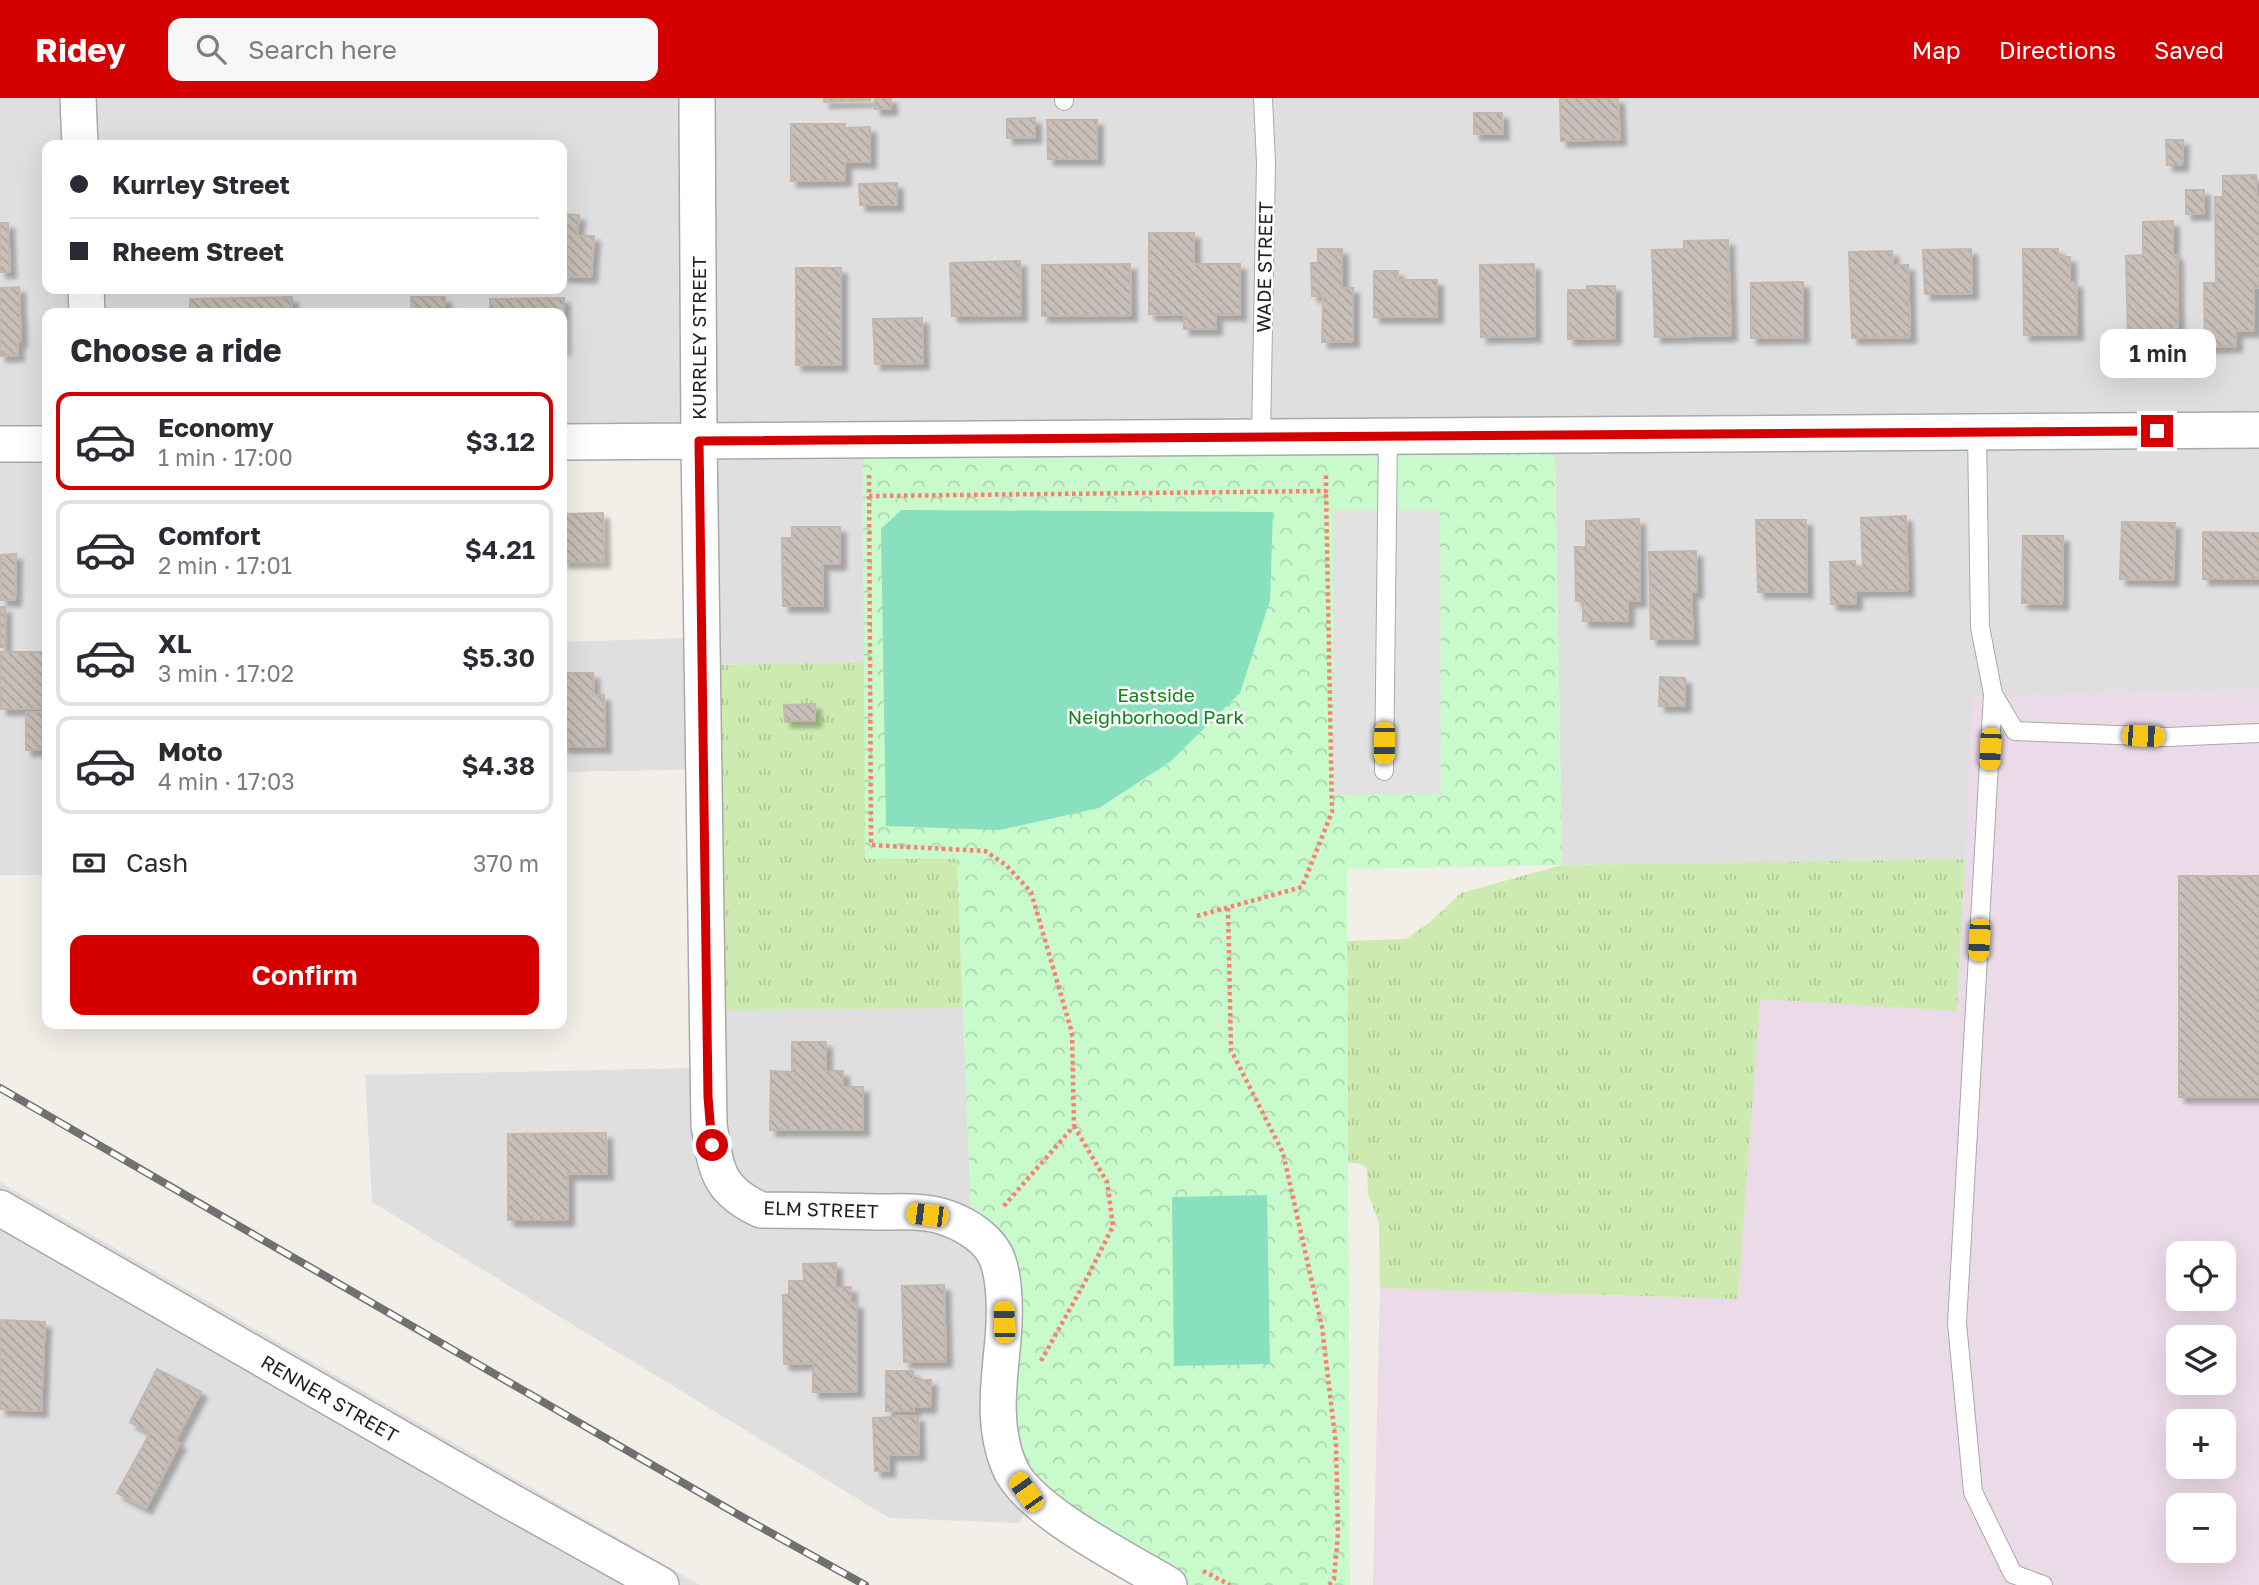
<!DOCTYPE html>
<meta charset="utf-8">
<style>
:root{--surface:#fff;--page:#f7f7f7;--text:#2b2b33;--muted:#7c7c81;--line:#e1e1e2;--accent:#d40000}
body{margin:0;font-family:"Golos Text",sans-serif;background:var(--page);color:var(--text);height:100vh;display:flex;flex-direction:column;font-size:26px;white-space:nowrap}
*{box-sizing:border-box;margin:0}
p{font-size:23px;color:var(--muted)}
.icon{flex:none;width:38px;height:38px;fill:none;stroke:currentColor;stroke-width:2;stroke-linecap:round;stroke-linejoin:round}
.map{position:relative;flex:1;overflow:hidden}
.details{position:absolute;left:42px;top:210px;width:525px;height:721px;display:flex;flex-direction:column;background:var(--surface);border-radius:14px;box-shadow:0 7px 28px #0002}
.details>*{flex:none}
.hud{position:absolute;left:42px;top:42px;width:525px;height:154px;border-radius:14px;box-shadow:0 7px 28px #0002;display:grid;align-content:center;height:154px;padding:0 28px;background:var(--surface)}
.controls{position:absolute;left:2166px;top:1143px;display:grid;gap:14px}
.controls a{display:grid;place-items:center;width:70px;height:70px;border-radius:14px;background:var(--surface);box-shadow:0 7px 28px #0002;font-size:35px}
.end{position:absolute;width:32px;height:32px;margin:-16px;border:9px solid #d40000;background:#fff;box-shadow:0 0 0 4px #fff}
.from{border-radius:50%}
.bubble{position:absolute;height:49px;border-radius:14px;background:var(--surface);box-shadow:0 7px 28px #0002;font-size:23px;font-weight:600;line-height:49px;text-align:center}
.car{position:absolute;width:21px;height:42px;margin:-21px -10px;border-radius:9px;box-shadow:0 0 5px 2px #0007;background:linear-gradient(#f5c518 24%,#345 0 40%,#f5c518 0 76%,#345 0 86%,#f5c518 0)}
.hud b{display:flex;align-items:center;gap:24px;height:66px;font-size:26px}
.hud b+b{border-top:2px solid var(--line)}
.hud i{width:18px;height:18px;background:var(--text)}
ul{padding:0;list-style:none}
li{display:flex;align-items:center;gap:21px;height:98px;margin:0 14px 10px;padding:0 14px;border:4px solid var(--line);border-radius:14px}
li div{flex:1}
li b{display:block;font-size:26px}
li em{font-style:normal;font-weight:600}
li.active{border-color:var(--accent)}
li>.icon{width:63px;height:63px;stroke-width:1.5}
h2{padding:0 28px;font-size:32px;line-height:84px}
.pay{display:flex;align-items:center;gap:18px;height:77px;padding:0 28px;font-size:26px}
.pay p{margin-inline-start:auto}
.primary-button{display:flex;gap:14px;margin-top:auto;padding:14px 28px}
.primary-button a{flex:1;height:80px;border-radius:14px;background:var(--accent);color:#fff;font-size:28px;font-weight:600;line-height:80px;text-align:center}
header{display:flex;align-items:center;gap:42px;box-sizing:border-box;height:98px;padding:0 35px;background:var(--accent);color:#fff}
header strong{font-size:33px}
nav{display:flex;gap:38px;margin-inline-start:auto;font-size:24px}
.search{width:490px;height:63px;background:var(--page);display:flex;align-items:center;gap:18px;box-sizing:border-box;padding:0 24px;border-radius:14px;color:var(--muted);font-size:26px}
.map>svg:first-child{display:block}
.residential{fill:#e0dfdf;fill-rule:evenodd}
.industrial{fill:#ebdbe8;fill-rule:evenodd}
.grass{fill:url(#grass-tufts)}
.park{fill:url(#park-crowns)}
.pitch{fill:#88e0be}
.parking{fill:#e2e2e2}
.building{fill:url(#building-back-hatch);stroke:#c4b6ab;stroke-width:2;filter:url(#shadow)}
.lines{fill:none;stroke-linecap:round;stroke-linejoin:round}
.lane-casing{stroke:#a9a9a9;stroke-width:20}
.street-casing{stroke:#a9a9a9;stroke-width:38}
.path{stroke:#fa8072;stroke-width:4.5;stroke-dasharray:3.5 3.5;stroke-linecap:butt}
.lane{stroke:#fff;stroke-width:18}
.street{stroke:#fff;stroke-width:35}
.rail-casing{stroke:#707070;stroke-width:8}
.rail{stroke:#fff;stroke-width:5;stroke-dasharray:16;stroke-linecap:butt}
.route{stroke:#d40000;stroke-width:9}
.labels{text-anchor:middle;dominant-baseline:central;stroke-width:5;stroke-linejoin:round;paint-order:stroke}
.street-label{font-size:19px;fill:#222;stroke:#fff}
.park-label{font-size:19px;fill:#0c8416;stroke:#fff}
</style>
<header>
<strong>Ridey</strong>
<div class="search"><svg class="icon" aria-label="search" viewBox="0 0 24 24"><circle cx="10" cy="10" r="6"/><path d="M15 15l6 6"/></svg>Search here</div>
<nav><a>Map</a><a>Directions</a><a>Saved</a></nav>
</header>
<div class="map">
<svg width="2259" height="1487" viewBox="0 0 2259 1487">
<defs>
<pattern id="grass-tufts" width="24" height="20" patternUnits="userSpaceOnUse" patternTransform="scale(1.75)"><rect width="24" height="20" fill="#cdebb0"/><path d="M3 7l-1-3M5 7V3M7 7l1-3M15 17l-1-3M17 17v-4M19 17l1-3" fill="none" stroke="#b0c997"/></pattern>
<pattern id="park-crowns" width="20" height="18" patternUnits="userSpaceOnUse" patternTransform="scale(1.75)"><rect width="20" height="18" fill="#c8facc"/><path d="M2 6a3 3 0 1 1 6 0M12 15a3 3 0 1 1 6 0" fill="none" stroke="#acd6af"/></pattern>
<pattern id="building-back-hatch" width="6" height="6" patternUnits="userSpaceOnUse" patternTransform="scale(1.75)"><rect width="6" height="6" fill="#c7bfb8"/><path d="M-1 5l2 2M0 0l6 6M5-1l2 2" fill="none" stroke="#aba49e"/></pattern>
<filter id="shadow"><feDropShadow dx="6" dy="6" stdDeviation="2" flood-color="#0004"/></filter>
</defs>
<rect width="100%" height="100%" fill="#f2efe9"/>
<path class="residential" d="M0,0H2259V592L1974,599L1965,761L1562,767L1555,354L863,359L864,564L716,567L717,671L562,674V544L714,539V361H562V215H47V777H0ZM47,47H562V191H47Z
M963,910L971,1115L1039,1391L1019,1425L889,1420L372,1104L365,977L691,970V912Z
M0,1084L700,1487H0Z"/>
<path class="industrial" d="M2259,592V1487H1373L1380,1190L1738,1201L1759,900L1957,913L1973,599ZM2179,1155H2224V1200H2179ZM2179,1239H2224V1284H2179ZM2179,1323H2224V1368H2179ZM2179,1407H2224V1452H2179Z"/>
<path class="grass" d="M864,564L866,760H957L963,910L719,912L716,567Z
M1965,761L1957,913L1760,901L1738,1201L1380,1190L1379,1125L1368,1096L1367,1070L1358,1065H1348L1347,843L1406,841L1430,824L1461,795L1562,767Z"/>
<path class="park" d="M1555,353L1562,767L1347,771L1350,1487H1188L1067,1415L1021,1365L1012,1312L1021,1210L971,1115L957,761H865L863,358Z"/>
<path class="pitch" d="M901,412L1273,414L1270,502L1240,595L1171,663L1099,710L1000,732L886,728L881,431Z
M1267,1097L1270,1266L1174,1268L1172,1099Z"/>
<path class="parking" d="M1333,412H1440L1441,696L1334,697Z"/>
<path class="building" d="M824,0H870V2L824,4Z
M875,0H891V11H875Z
M1560,0H1618L1620,41L1561,43Z
M1474,15H1502L1503,36H1474Z
M1035,20V39L1007,40V21Z
M1047,22H1097V61H1048Z
M791,26H845L844,30L870,29V64H845V82L791,83Z
M2166,42H2183L2182,67H2167Z
M2256,77L2257,99H2259V190H2254V233H2236V248L2205,249L2204,185H2216L2215,99H2223V78Z
M897,85V107H860L859,86Z
M2186,92H2204V116H2186Z
M562,116L579,117L577,138H594L591,179L562,178Z
M2173,123V157H2177L2178,235L2151,236L2152,245H2128L2126,158L2143,157V124Z
M0,125H8L10,174H0Z
M1149,135H1194V166H1240V217L1216,216V231H1184V217L1149,216Z
M1728,142L1731,237L1655,239L1652,152L1684,151V143Z
M1318,151H1342V190H1353V243L1322,244L1323,198H1312L1311,165H1318Z
M1971,151L1972,195L1925,196L1923,152Z
M2023,151H2058V159H2070V184H2076L2077,236L2024,237Z
M1892,153L1893,167H1908L1910,239L1852,240L1849,154Z
M1020,163L1021,217L952,218L950,165Z
M1130,166L1131,217L1042,218V167Z
M1534,166L1535,238L1481,239L1480,167Z
M796,170H841V267H796Z
M1374,173H1398L1397,182H1437V219H1374Z
M1803,184V239L1751,240V185Z
M1587,188H1615V240L1568,241V192H1587Z
M19,189L21,243L18,244V257L0,258V190Z
M292,199V215H190V201Z
M411,199H445V215H412Z
M564,200V251H562V215H490V201Z
M922,220L923,265L875,266L873,221Z
M603,415L604,464H562V416Z
M1906,418L1908,492L1856,493V506H1831L1830,464L1855,463L1856,471H1863L1861,420Z
M1639,421L1640,503H1628V523H1583V503H1576L1575,449H1586V423Z
M1756,422H1806L1807,494H1758Z
M2122,424L2175,425L2173,482L2120,481Z
M792,429H840V466H822L823,508H783L782,440H792Z
M2203,434L2259,435V481H2203Z
M2023,438H2063L2062,506L2022,505Z
M1696,453L1697,494H1691L1693,541H1651L1649,454Z
M16,456L15,502H1V457Z
M0,509H5V549H0Z
M0,554H47V611H1Z
M562,575H593L594,597H604L605,649H562Z
M1660,579L1685,580V608H1659Z
M815,606V623H785L784,607Z
M26,614H47V652H26Z
M2179,778H2259V999H2179Z
M792,944H826V973H843V989H863V1032H770L771,973L792,974Z
M606,1035L607,1076H568V1122H508V1036Z
M836,1165V1189H851L850,1206L857,1205V1293L813,1294V1265L784,1266L783,1197L789,1196V1183H804L803,1166Z
M944,1187L946,1263L904,1264L902,1188Z
M0,1222L45,1224L41,1313L0,1311Z
M157,1271L201,1294L175,1343L180,1345L146,1410L117,1395L150,1335L130,1324Z
M886,1273H913V1282H931L930,1309H914V1313H886Z
M918,1318L919,1356L889,1357V1373H875L873,1320Z"/>
<g class="lines">
<defs>
<path id="lane" d="M1064,0V3
M1977,334L1980,529L1993,596L2015,633L2168,639L2259,635
M1261,338L1266,65L1263,0
M1993,596L1957,1225L1973,1394L2013,1476L2043,1487
M1384,673L1388,337"/>
<path id="street" d="M78,0L80,47
M697,0L699,343L709,1027C716,1071 717,1092 761,1112C800,1112 839,1113 878,1114C900,1114 927,1112 947,1120C967,1127 991,1142 998,1163C1006,1187 1005,1217 1003,1242C999,1284 992,1328 1009,1368C1026,1412 1128,1462 1169,1487
M86,191L87,215
M562,344L2259,332
M0,346H47
M0,1110L508,1402L661,1487"/>
</defs>
<use href="#lane" class="lane-casing"/>
<use href="#street" class="street-casing"/>
<path class="path" d="M869,377L871,747L985,753L1006,767L1031,794L1072,935L1074,1028L1003,1109
M869,398L1326,393V375
M1228,810L1231,952L1283,1055L1322,1229L1336,1347L1338,1435L1334,1481L1329,1487
M1197,818L1302,789L1332,714L1326,393
M1041,1263L1086,1182L1113,1128L1107,1084L1074,1028
M1203,1473L1230,1487"/>
<use href="#lane" class="lane"/>
<use href="#street" class="street"/>
<defs>
<path id="rail" d="M0,990L737,1416L865,1487"/>
</defs>
<use href="#rail" class="rail-casing"/>
<use href="#rail" class="rail"/>
</g>
<g class="lines">
<path class="route" d="M712,1047L708,999L699,343L2157,333"/>
</g>
<g class="labels">
<g class="street-label">
<text transform="translate(1264 169) rotate(-89)">WADE STREET</text>
<text transform="translate(698 240) rotate(-90)">KURRLEY STREET</text>
<text transform="translate(821 1111) rotate(2)">ELM STREET</text>
<text transform="translate(330 1300) rotate(30)">RENNER STREET</text>
</g>
<g class="park-label">
<text x="1156" y="596">Eastside<tspan x="1156" dy="22">Neighborhood Park</tspan></text>
</g>
</g>
</svg>
<div class="controls">
<a><svg class="icon" aria-label="locate" viewBox="0 0 24 24"><circle cx="12" cy="12" r="6"/><path d="M12 2v4M12 18v4M2 12h4M18 12h4"/></svg></a>
<a><svg class="icon" aria-label="layers" viewBox="0 0 24 24"><path d="M12 4l9 5-9 5-9-5zM3 14l9 5 9-5"/></svg></a>
<a>+</a>
<a>−</a>
</div>
<i class="end from" style="left:712px;top:1047px"></i>
<i class="end" style="left:2157px;top:333px"></i>
<div class="bubble" style="left:2100px;top:231px;width:116px">1 min</div>
<i class="car" style="left:2143px;top:638px;rotate:92deg"></i>
<i class="car" style="left:1384px;top:645px;rotate:181deg"></i>
<i class="car" style="left:1990px;top:651px;rotate:183deg"></i>
<i class="car" style="left:1979px;top:842px;rotate:183deg"></i>
<i class="car" style="left:927px;top:1117px;rotate:277deg"></i>
<i class="car" style="left:1004px;top:1224px;rotate:358deg"></i>
<i class="car" style="left:1026px;top:1394px;rotate:325deg"></i>
<div class="hud">
<b><i class="from"></i>Kurrley Street</b>
<b><i></i>Rheem Street</b>
</div>
<section class="details">
<h2>Choose a ride</h2>
<ul>
<li class="active"><svg class="icon" aria-label="car" viewBox="0 0 24 24"><path d="M5 17H2v-5l4-1 3-4h7l3 4 3 1v5h-3M9 17h6M6 11h13"/><circle cx="7" cy="17" r="2"/><circle cx="17" cy="17" r="2"/></svg><div><b>Economy</b><p>1 min · 17:00</p></div><em>$3.12</em></li>
<li><svg class="icon" aria-label="car" viewBox="0 0 24 24"><path d="M5 17H2v-5l4-1 3-4h7l3 4 3 1v5h-3M9 17h6M6 11h13"/><circle cx="7" cy="17" r="2"/><circle cx="17" cy="17" r="2"/></svg><div><b>Comfort</b><p>2 min · 17:01</p></div><em>$4.21</em></li>
<li><svg class="icon" aria-label="car" viewBox="0 0 24 24"><path d="M5 17H2v-5l4-1 3-4h7l3 4 3 1v5h-3M9 17h6M6 11h13"/><circle cx="7" cy="17" r="2"/><circle cx="17" cy="17" r="2"/></svg><div><b>XL</b><p>3 min · 17:02</p></div><em>$5.30</em></li>
<li><svg class="icon" aria-label="car" viewBox="0 0 24 24"><path d="M5 17H2v-5l4-1 3-4h7l3 4 3 1v5h-3M9 17h6M6 11h13"/><circle cx="7" cy="17" r="2"/><circle cx="17" cy="17" r="2"/></svg><div><b>Moto</b><p>4 min · 17:03</p></div><em>$4.38</em></li>
</ul>
<div class="pay"><svg class="icon" aria-label="cash" viewBox="0 0 24 24"><path d="M3 7h18v10H3z"/><circle cx="12" cy="12" r="2"/></svg>Cash<p>370 m</p></div>
<div class="primary-button"><a>Confirm</a></div>
</section>
</div>
